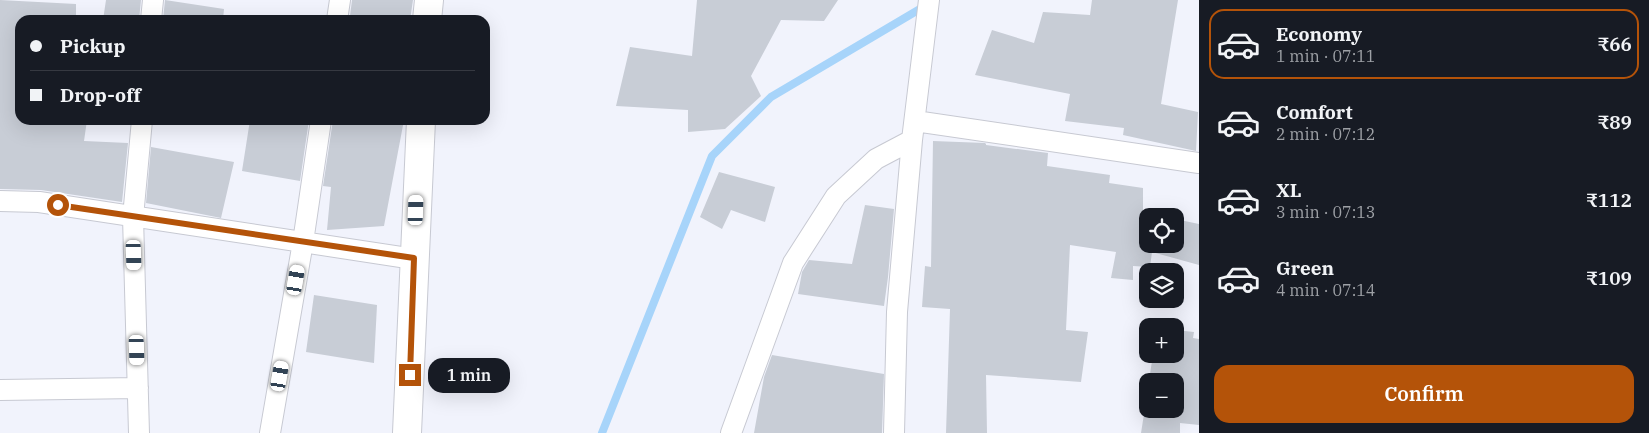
<!DOCTYPE html>
<meta charset="utf-8">
<style>
:root{--surface:#171b24;--page:#242831;--text:#f1f3f6;--muted:#9ea1a6;--line:#363941;--accent:#b45309}
body{margin:0;font-family:"IBM Plex Serif",serif;background:var(--page);color:var(--text);height:100vh;display:flex;flex-direction:column;font-size:19px;white-space:nowrap}
*{box-sizing:border-box;margin:0}
p{font-size:16px;color:var(--muted)}
.icon{flex:none;width:28px;height:28px;fill:none;stroke:currentColor;stroke-width:2;stroke-linecap:round;stroke-linejoin:round}
.map{position:relative;flex:1;overflow:hidden}
.details{display:flex;flex-direction:column;background:var(--surface);width:450px}
.details>*{flex:none}
.top-card{position:absolute;left:15px;top:15px;width:475px;height:110px;border-radius:15px;box-shadow:0 5px 20px #0002;display:grid;align-content:center;height:110px;padding:0 15px;background:var(--surface)}
.fabs{position:absolute;left:1139px;top:208px;display:grid;gap:10px}
.fabs a{display:grid;place-items:center;width:45px;height:45px;border-radius:10px;background:var(--surface);box-shadow:0 5px 20px #0002;font-size:25px}
.end{position:absolute;width:22px;height:22px;margin:-11px;border:6px solid #b45309;background:#fff;box-shadow:0 0 0 2px #fff}
.from{border-radius:50%}
.bubble{position:absolute;height:35px;border-radius:15px;background:var(--surface);box-shadow:0 5px 20px #0002;font-size:16px;font-weight:600;line-height:35px;text-align:center}
.car{position:absolute;width:15px;height:30px;margin:-15px -8px;border-radius:6px;box-shadow:0 0 4px 1px #0007;background:linear-gradient(#fff 24%,#345 0 40%,#fff 0 76%,#345 0 86%,#fff 0)}
.top-card b{display:flex;align-items:center;gap:18px;height:48px;font-size:19px}
.top-card b+b{border-top:1px solid var(--line)}
.top-card i{width:12px;height:12px;background:var(--text)}
ul{padding:9px 0 0;list-style:none}
li{display:flex;align-items:center;gap:15px;height:70px;margin:0 10px 8px;padding:0 5px;border:2px solid transparent;border-radius:15px}
li div{flex:1}
li b{display:block;font-size:19px}
li em{font-style:normal;font-weight:600}
li.current{border-color:var(--accent)}
li>.icon{width:45px;height:45px;stroke-width:1.5}
.button{display:flex;gap:10px;margin-top:auto;padding:10px 15px}
.button a{flex:1;height:58px;border-radius:15px;background:var(--accent);color:#fff;font-size:20px;font-weight:600;line-height:58px;text-align:center}
main{display:flex;flex:1;min-height:0}
.map>svg:first-child{display:block}
.lines{fill:none;stroke-linecap:round;stroke-linejoin:round}
.stream{stroke:#a7d4fa;stroke-width:8}
.building{fill:#c8cdd6}
.street-casing{stroke:#c7c9d2;stroke-width:22}
.secondary-casing{stroke:#c7c9d2;stroke-width:30}
.street{stroke:#fff;stroke-width:20}
.secondary{stroke:#fff;stroke-width:28}
.route{stroke:#b45309;stroke-width:6}
</style>
<main>
<div class="map">
<svg width="1199" height="433" viewBox="0 0 1199 433">
<rect width="100%" height="100%" fill="#f1f3fc"/>
<g class="lines">
<path class="stream" d="M602,433L712,156L771,97L925,6"/>
</g>
<path class="building" d="M0,0L76,4V20H20V120H87L84,141L128,143L122,202L41,190L0,189Z
M106,0H141L139,20H103Z
M165,0L224,9L223,20H163Z
M352,0H413L410,20H375L350,16Z
M697,0H838L824,21L781,20L751,76L761,96L725,129L688,132V110L616,106L630,47L692,56Z
M1092,0H1178L1161,104L1198,112L1196,151L1123,135L1124,128L1065,121L1070,94L975,75L992,30L1034,43L1043,12L1090,15Z
M250,120H309L300,181L242,171Z
M333,120H404L384,226L327,230L331,187L323,186Z
M933,141L985,143L986,144V145L1048,153L1047,166L1110,175L1109,183L1143,188V213L1159,216H1148V244H1175V219L1199,224V265L1152,252L1150,267L1133,266V280L1111,278L1116,252L1070,245L1066,330L1088,332L1081,382L986,375L987,433H946L950,309L922,307L925,266L931,267Z
M151,147L234,162L221,218L146,203Z
M719,172L775,187L765,222L731,210L722,229L700,217Z
M865,205L894,209L888,277L884,306L798,294L802,272L809,260L852,264Z
M314,295L377,305L374,363L306,352Z
M1175,330L1194,332L1193,338L1199,339V425L1180,423V433H1141L1148,389V409H1175V381H1149L1153,354H1175Z
M772,355L884,374L882,433H754L764,377Z"/>
<g class="lines">
<defs>
<path id="street" d="M151,20L153,0
M337,20L340,0
M915,121L1199,163
M0,201L39,202L414,259
M0,390L138,388
M139,433L133,217L142,120
M270,433L303,242L321,120
M731,433L793,263L836,196L876,159L912,140
M894,433L897,312L912,140L929,0"/>
<path id="secondary" d="M427,20L429,0
M407,433L421,120"/>
</defs>
<use href="#street" class="street-casing"/>
<use href="#secondary" class="secondary-casing"/>
<use href="#street" class="street"/>
<use href="#secondary" class="secondary"/>
</g>
<g class="lines">
<path class="route" d="M58,205L414,258L410,375"/>
</g>
</svg>
<div class="fabs">
<a><svg class="icon" aria-label="locate" viewBox="0 0 24 24"><circle cx="12" cy="12" r="6"/><path d="M12 2v4M12 18v4M2 12h4M18 12h4"/></svg></a>
<a><svg class="icon" aria-label="layers" viewBox="0 0 24 24"><path d="M12 4l9 5-9 5-9-5zM3 14l9 5 9-5"/></svg></a>
<a>+</a>
<a>−</a>
</div>
<i class="end from" style="left:58px;top:205px"></i>
<i class="end" style="left:410px;top:375px"></i>
<div class="bubble" style="left:428px;top:358px;width:82px">1 min</div>
<i class="car" style="left:416px;top:210px;rotate:2deg"></i>
<i class="car" style="left:134px;top:255px;rotate:178deg"></i>
<i class="car" style="left:296px;top:280px;rotate:10deg"></i>
<i class="car" style="left:137px;top:350px;rotate:178deg"></i>
<i class="car" style="left:280px;top:376px;rotate:10deg"></i>
<div class="top-card">
<b><i class="from"></i>Pickup</b>
<b><i></i>Drop-off</b>
</div>
</div>
<section class="details">
<ul>
<li class="current"><svg class="icon" aria-label="car" viewBox="0 0 24 24"><path d="M5 17H2v-5l4-1 3-4h7l3 4 3 1v5h-3M9 17h6M6 11h13"/><circle cx="7" cy="17" r="2"/><circle cx="17" cy="17" r="2"/></svg><div><b>Economy</b><p>1 min · 07:11</p></div><em>₹66</em></li>
<li><svg class="icon" aria-label="car" viewBox="0 0 24 24"><path d="M5 17H2v-5l4-1 3-4h7l3 4 3 1v5h-3M9 17h6M6 11h13"/><circle cx="7" cy="17" r="2"/><circle cx="17" cy="17" r="2"/></svg><div><b>Comfort</b><p>2 min · 07:12</p></div><em>₹89</em></li>
<li><svg class="icon" aria-label="car" viewBox="0 0 24 24"><path d="M5 17H2v-5l4-1 3-4h7l3 4 3 1v5h-3M9 17h6M6 11h13"/><circle cx="7" cy="17" r="2"/><circle cx="17" cy="17" r="2"/></svg><div><b>XL</b><p>3 min · 07:13</p></div><em>₹112</em></li>
<li><svg class="icon" aria-label="car" viewBox="0 0 24 24"><path d="M5 17H2v-5l4-1 3-4h7l3 4 3 1v5h-3M9 17h6M6 11h13"/><circle cx="7" cy="17" r="2"/><circle cx="17" cy="17" r="2"/></svg><div><b>Green</b><p>4 min · 07:14</p></div><em>₹109</em></li>
</ul>
<div class="button"><a>Confirm</a></div>
</section>
</main>
